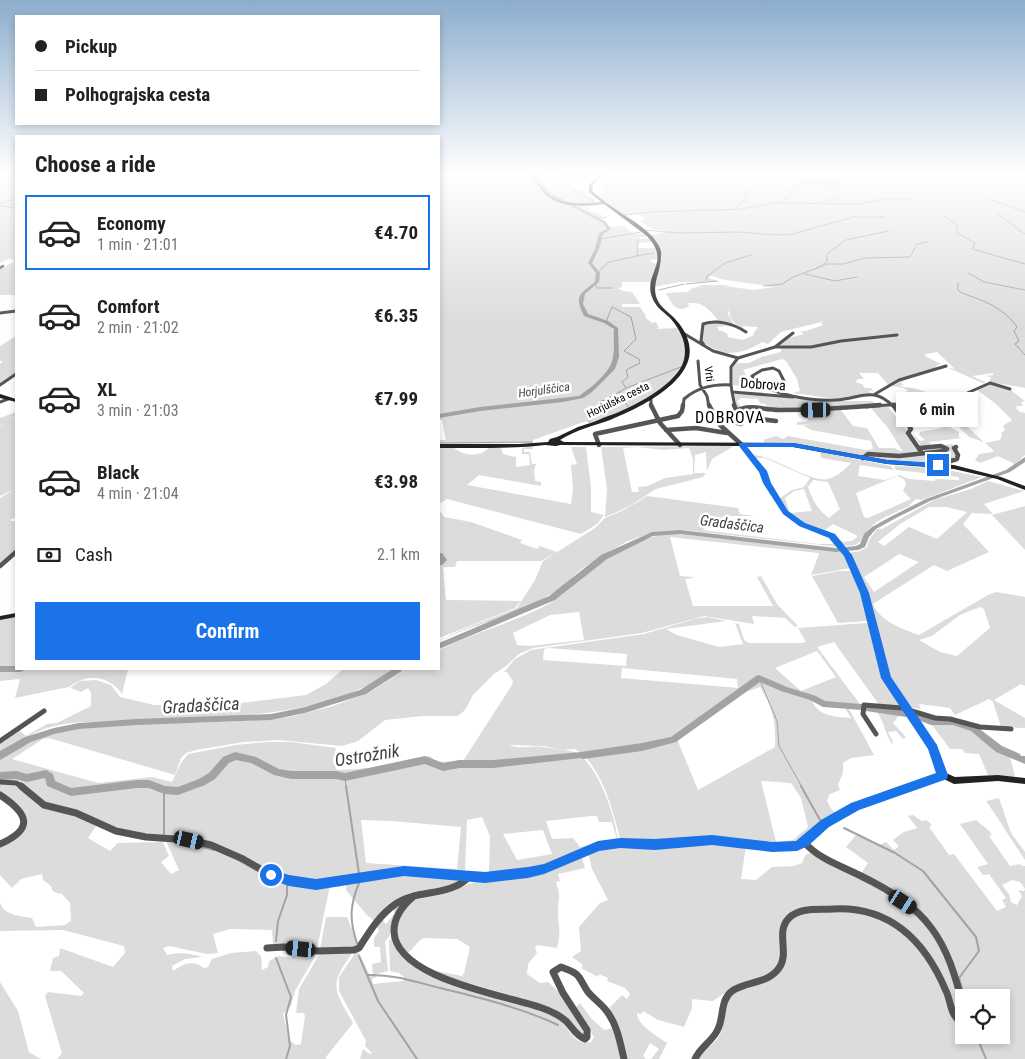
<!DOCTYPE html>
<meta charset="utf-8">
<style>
:root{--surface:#fff;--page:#f6f6f6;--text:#222;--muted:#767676;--line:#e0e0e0;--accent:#1a73e8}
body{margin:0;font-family:"Roboto Condensed",sans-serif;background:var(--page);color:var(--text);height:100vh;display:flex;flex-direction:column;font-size:19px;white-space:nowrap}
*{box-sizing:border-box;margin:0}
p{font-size:16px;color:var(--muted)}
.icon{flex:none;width:28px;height:28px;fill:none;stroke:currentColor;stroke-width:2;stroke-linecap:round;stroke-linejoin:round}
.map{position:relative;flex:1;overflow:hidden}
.sheet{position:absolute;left:15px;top:135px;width:425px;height:535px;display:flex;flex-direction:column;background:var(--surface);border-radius:0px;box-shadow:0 2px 8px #0003}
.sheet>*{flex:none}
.hud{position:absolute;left:15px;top:15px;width:425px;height:110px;border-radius:0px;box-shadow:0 2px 8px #0003;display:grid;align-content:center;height:110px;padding:0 20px;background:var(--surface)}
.controls{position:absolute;left:955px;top:989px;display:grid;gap:10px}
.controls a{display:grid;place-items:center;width:55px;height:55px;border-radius:0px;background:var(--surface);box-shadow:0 2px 8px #0003;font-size:25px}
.end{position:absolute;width:22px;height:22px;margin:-11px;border:6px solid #1a73e8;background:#fff;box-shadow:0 0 0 2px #fff}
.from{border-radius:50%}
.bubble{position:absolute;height:35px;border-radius:0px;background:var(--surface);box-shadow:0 2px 8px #0003;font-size:16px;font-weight:700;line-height:35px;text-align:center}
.car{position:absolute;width:15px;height:30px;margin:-15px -8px;border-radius:6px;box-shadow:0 0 4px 1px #0007;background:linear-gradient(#222 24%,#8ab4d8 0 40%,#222 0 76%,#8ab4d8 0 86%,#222 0)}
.hud b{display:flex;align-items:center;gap:18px;height:48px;font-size:19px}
.hud b+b{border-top:1px solid var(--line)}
.hud i{width:12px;height:12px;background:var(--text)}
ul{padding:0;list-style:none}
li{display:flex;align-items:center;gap:15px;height:75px;margin:0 10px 8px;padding:0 10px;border:2px solid transparent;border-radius:0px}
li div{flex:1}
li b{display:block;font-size:19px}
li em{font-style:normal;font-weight:700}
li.active{border-color:var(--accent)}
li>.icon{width:45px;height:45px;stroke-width:1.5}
h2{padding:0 20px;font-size:22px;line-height:60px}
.pay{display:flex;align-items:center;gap:12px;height:55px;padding:0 20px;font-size:19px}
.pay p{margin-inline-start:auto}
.button{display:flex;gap:10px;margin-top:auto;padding:10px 20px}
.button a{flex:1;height:58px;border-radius:0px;background:var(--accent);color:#fff;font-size:20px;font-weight:700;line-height:58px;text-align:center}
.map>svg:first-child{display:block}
.green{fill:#dcdcdc;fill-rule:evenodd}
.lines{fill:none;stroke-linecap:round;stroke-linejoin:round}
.stream-far1{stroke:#a3a3a3;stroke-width:1}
.stream{stroke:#a3a3a3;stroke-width:2}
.river{fill:#a3a3a3;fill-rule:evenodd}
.street-far4{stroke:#555;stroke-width:2.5}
.street-far3{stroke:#555;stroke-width:3}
.street-far2{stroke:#555;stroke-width:4.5}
.street-far1{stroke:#555;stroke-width:5}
.street{stroke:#555;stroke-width:7}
.secondary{fill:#222;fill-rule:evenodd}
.route{fill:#1a73e8}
.labels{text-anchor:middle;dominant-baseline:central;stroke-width:5;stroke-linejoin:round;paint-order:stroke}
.far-street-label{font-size:11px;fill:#000;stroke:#fff}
.far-water-label{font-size:12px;font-style:italic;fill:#444;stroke:#fff}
.street-label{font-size:14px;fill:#000;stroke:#fff}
.water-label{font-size:15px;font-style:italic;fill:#444;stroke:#fff}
.quarter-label{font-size:16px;letter-spacing:1px;fill:#000;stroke:#fff}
.near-water-label{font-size:18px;font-style:italic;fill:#444;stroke:#fff}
</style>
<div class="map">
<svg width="1025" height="1059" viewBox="0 0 1025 1059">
<rect width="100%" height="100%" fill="#fff"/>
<path class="green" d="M0,174H16V295H0V269L14,262V260L10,258L0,263Z
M439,174H590L593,177H597L592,180V182H571L575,189L588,191L597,203L573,205L579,211L586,214L576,206L590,205L585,206L591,208L587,209L602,215V218H597L591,215C597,220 606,222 607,229L599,233L601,235L609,229V227L624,226L634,234H645L648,237H639L640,239L649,238L653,242L637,243V248H657L655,252L658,253V259L648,260L658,265L651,282H622V287L618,288L623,291L632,292L640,304H622V307H640L646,316V318L652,323L656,322L659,328L656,329L678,328C680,333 685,339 686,345C693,386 620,411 591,424L586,421L533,440V443L439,444V440H446L442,420H439Z
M604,174H619V177L626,176L624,174H1025V388L989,382L991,377L985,376L993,375V373L972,376L985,382V384L946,367L903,381L901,383L904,385L898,386C913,388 924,389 937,399L930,395L899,399L896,397L902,396L903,393L908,391L904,388L891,386C903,378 941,364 955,369L937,352L926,354L925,356L941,364L936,366L938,368L899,380L889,386L878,373H859L864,379H858L855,382L862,384L865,388H871L874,392L868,390L872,394L837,399L793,393L800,391L797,379L786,361L782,359L743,370L746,375L743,378L744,383L773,391L733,385V368L737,363H749L761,357L781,352V348L784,346L780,345L789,338L804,334L800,331H806L823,325L821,323L826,317L821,322L781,332L768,344L762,342C743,354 724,359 702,341L704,324L711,321L725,325L713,321L718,319C706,308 705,302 688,303L689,306C676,314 672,304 666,293L687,292L693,288L703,285H730L725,286L754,290L774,287L720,279L713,276L708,277L719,282H679L654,287C660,262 669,257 649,236L669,231L652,229L640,221L646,218L640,216L641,214L623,216L595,195L606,193L604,189L599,188V183L611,176ZM730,307C728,317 733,324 742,328L743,326L758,327L753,334L754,335L743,340L728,337L727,335H729L721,330L720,332L717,327L734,325L728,314Z
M16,336V373L0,384V364L3,361H0V346Z
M989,383L1008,388L1025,401L1021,402L1023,406H1017L1016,408L1020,412L1025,413V455L1015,464L998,456L980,463L975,460L979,454L993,452V450L985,443L1000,440L1002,435L1001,433L1005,430L1003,426L1012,420L996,404L976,389Z
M735,394L845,401H872L876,404L839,408L767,409L766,404L760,403L758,399L741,398L737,401L741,407L737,408L733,397Z
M938,400L984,442L969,437L958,426L950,427L959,432V437L962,438L929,442L932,446L953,444L954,453L958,457C931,475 846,452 815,447C798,444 782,443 765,443L763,440L776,436L783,439L788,436L866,450L873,449L871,441L811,430L803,425L811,424L797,425V422L808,421L807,416L823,415L821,410L840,409L853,426L867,428L879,448H894L903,452L888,428L869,406H890L888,407L907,430L906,432L917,446H921L911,432L920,441L925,440L919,435L920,432L942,428L937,424V421H954L941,409L943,412L932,414L920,403Z
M16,412V416L11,419L16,417V518L11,519V521H16V551L0,565V498L15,489L0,496V427L4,424L0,426V418Z
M532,446L533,449H524V452H530L532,464H536L534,470L535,481L541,482V486L479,475L467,485L571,504L573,489L571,465L577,464L571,447H586L591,488V512L604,515L597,524L581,534L447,499L439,504V447L454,448L462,453L472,455L482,453L489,448H501L503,454L516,457V467L530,465L529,454H522V448Z
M734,446L712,459L707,471L706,452L695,455L694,473H706L703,477L656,489L628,507L605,517L607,489L601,447ZM638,447L663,450L689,448L693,459V474L665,478L648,486L638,487L639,492H632L623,448Z
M748,447L753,455C774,456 810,483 828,479C836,477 846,469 851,463L821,458L820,452L891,466L894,470L860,465L858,476L885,480L899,475L909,479L935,481V479L959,480V477L896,470L894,466L938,468L982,477L922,500L916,499L909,505L910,506C892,514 869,521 861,541L855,545L844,546C829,528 810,531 793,517C787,512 784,505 780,498L792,490L804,487L810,478L765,458H755L747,448ZM897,476L904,479L906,484L903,491L911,499L868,518L864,517L856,493ZM813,480L828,482L840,509L829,518C819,511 812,500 808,487ZM804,489L812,511L790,513L785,498L794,491ZM833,524L856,535L857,537L852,541L843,542L825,530Z
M988,481L1024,491L984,504L993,514L972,513L963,524L989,552L947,571L934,565L873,604C880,621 902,629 919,635L988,595L996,592L1025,597V686L1021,684L994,700L1025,718V728L1001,727L993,702L989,699L955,715L950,708L919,704L921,709L908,707L886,673H890V671L886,670L880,646L849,553L860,551L867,547L869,540L877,529H882L934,500L971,489ZM929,507H946L967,512L937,539L909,527L884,546L878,542L900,524ZM899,554L919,562L874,592L864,577ZM980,607L984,609L990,628L957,656L940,652L919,640L932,636L960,615Z
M647,496L738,508L740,514L755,516H724L702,530L818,544H838L840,547L683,530L654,532L628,541L604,554L580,570L561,588L525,609L462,631L439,641L459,631L517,608L535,580L543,561L595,528L605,518L624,510Z
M1025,506V550L992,515Z
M439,509L444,517L471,522L522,540L520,543L537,549L540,546L557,552L541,561H457L455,567H443L446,600L521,601L515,608L439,638Z
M669,533L844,552L851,568L811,575L819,554L818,553L670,537L680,576L693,577V578L685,579L693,606H773L757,577L761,576L777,604L798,626L795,627L785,618L752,616L754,624L704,616L642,633L533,648L519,654L506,666L494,674L473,695L465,710L458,716H423L385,720L358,741L342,746L278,740L244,742L196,750L186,753L181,758L175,775L49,738L43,739L12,759L98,783L152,777L172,782L181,763L188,754L236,745L267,742H291L336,748L333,762L337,770L370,768L430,756L436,762L463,761L512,685L513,681L507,672H504L515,659L531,650L644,634L698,618L708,617L726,621L666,629L677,635L719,647L743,644L735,623L739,624L744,640L749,643H802L806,642L798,628L867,623L873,631L901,706H880L834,642L817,647L860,704V710L849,709L874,755L851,758L843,763V773L838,785L840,790L830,794L827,801L832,810L838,814L794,845L621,841C613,812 602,765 575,749L563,750L544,746L509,745C520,750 532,745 543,747C548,748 575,751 577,753C599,767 615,816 618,841L541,868L485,875L422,870L321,883L303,882L276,874L238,854L162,836L127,831L48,805L22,782L10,780L0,781V758L35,740L53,733L84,728L137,723H192L270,720L294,716L333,706L370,692L406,669H439V650C473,633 511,623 545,606C562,597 573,584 587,573C611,554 639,538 669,533ZM579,612L584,640L531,646L517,645L513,633L550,615ZM548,648L627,654L626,666L543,660L544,649ZM817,651L836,677L801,691L775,668ZM622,668L737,679L738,688L621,678ZM760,687C773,708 776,722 775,747L698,790L677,739L742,693ZM813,700L821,705L845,708L851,718C836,717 818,716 812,701ZM761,781L791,783L801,798L808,827L793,840L776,842ZM592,816H597L599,822H612L617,840L580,847L573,838L552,839L546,821ZM482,817L490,836L489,872L465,871L467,820ZM361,820L391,821L461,827L457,869L366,863ZM543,830L552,854L517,860L503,834Z
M839,571H852L859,584L869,620L868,621L838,623L812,576Z
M16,617V669H128L122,694C109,675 87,673 69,687L15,698L20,679L0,681V619Z
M343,669H393C328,722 201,717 120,721C100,722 79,721 59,725C39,729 17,741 0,752V742L19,730L26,736L47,724L57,723L91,706V693L88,688L81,692L70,688L80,681L96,680L111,685L120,697L154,705L233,704L306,695L326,684Z
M866,707L906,711L908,714H900L893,723L906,737L903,739L896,731L888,732L893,742L892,744C885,733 884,722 877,712L864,710Z
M912,713L950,720L974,727L1000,748L1014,755L1015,757L1010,756L1015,777L988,775L979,754L965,753L962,749H950L932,725L914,716Z
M0,784L19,786L35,801L98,823L88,838L110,851L118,843L163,842L169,856L161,862L171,874L179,870L166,841L168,840L209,846L273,877L330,885L317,949L273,944L272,930L230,929L213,934L218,953L207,954L169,946L163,948L167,955C179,952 190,953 202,957L185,959L172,966L173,971C185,963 192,960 204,968L208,967L212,959L231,953L256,951L261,956L262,970L268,967L269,961L279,956L291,958L294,950L317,953L295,991L291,1006L283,1014L289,1040L296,1045L301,1044L305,1016L304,1013H296L299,989L319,955L322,952H353C328,986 334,989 353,1023L326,1057V1059H57L62,1053L45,996L48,992L81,996L84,993L61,971H50L53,958L59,956L60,948L113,967L125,953L124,946L63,930L0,931V903C4,915 20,916 32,918L36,927L65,925L71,921L70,903L62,894C55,893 52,892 51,886L43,880L42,874L21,879L12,888L0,875V846C10,841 25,836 26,823L0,792Z
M999,798L1011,833L1025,852V860C1011,840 1000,820 986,801Z
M913,815L922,821L927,820L932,825L929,827L949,855L954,854L997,911L1006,907L1002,900L1006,898L989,874L983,875L977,867L988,864L960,824L976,820C982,826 988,828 992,835L989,836L1010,866L1020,864L1022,866H1025V1059H697C701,1050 714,1046 719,1036C725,1027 723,1018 725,1009C726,1001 731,993 735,986L713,1001L692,999V1008L684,1027L658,1020L643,1011L641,1014L637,1013C636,1024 657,1036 667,1043L659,1059H651L659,1049L650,1043L643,1056L646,1059H626L622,1037L608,1009L622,995L627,999L630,994L625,988L607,981L608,978L599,974L598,977L581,968L583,965L572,957L581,951L579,927L600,903L608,900L592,869L588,852C636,838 697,840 746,846L741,879L756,880L772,867L794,866L802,863L806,854L814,853L861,874L868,863L846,847L856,835L879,845L886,842L894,850L899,846L893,840L904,832L917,828L908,816ZM1012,880L1020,882L1025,889L1024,891L1018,890L1022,896L1017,905L1011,902L1009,894L1002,885ZM964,998H1001V1035H964Z
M581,855L585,868L558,874L560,881L556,882C562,900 557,900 558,915C559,930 561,932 557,948L537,945L535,948L537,953L528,964L527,974L540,983L548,982L560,993L586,1032L583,1037L547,1007L524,999L435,973L437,971L462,976L464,973L470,947L457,939L424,938C416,941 414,950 406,954L402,950L396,932L399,918L413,899L484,880L522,875Z
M407,872L462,879V882L404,897L375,922L366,914L346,890V882Z
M402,902L392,932L385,942L388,971L377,974L376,977L372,979L373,984L403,981L405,978L399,973L390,971L389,941L393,937C394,949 399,955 409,961C418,967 424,974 435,978C461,990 493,992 520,1002C532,1006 545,1011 556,1017C569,1025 572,1046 591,1042L594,1037L576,1007L580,1003L591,1018L604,1030L614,1028L622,1059H360L363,1049L370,1054L372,1053L365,1046L366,1041L339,991V977L356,952L359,953L370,976L373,975L372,964L381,962L380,947H374V938L379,931L376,923L381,918L386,924L395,913L392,908Z
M326,917H347L358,945L355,947L320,949Z
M0,982L18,1011L29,1052L41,1059H0Z"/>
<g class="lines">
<path class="stream-far1" d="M561,174L575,190L595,203
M563,176L597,175
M811,181L823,180
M806,183L831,187L845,185
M989,199L1025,212
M821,202L842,197
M777,203L786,199L793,186L810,182L842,183
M0,204L16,199
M0,206L16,208
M737,208L748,194L745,189L747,187
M997,213L1025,234
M624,215L651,212L743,209L774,203L859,204L883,199H911
M944,216L957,225V233L975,243L972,249L1025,264
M597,219L607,217
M646,230L679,233L738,232L776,235L793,234L853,217H884
M600,239L641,232
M637,256L653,253
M815,269L827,262V254L846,240L888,231
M597,273L609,262L637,256L638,240
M968,273L984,282L1025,290
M805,274L835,281L857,277
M707,280L706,277L725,263L751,255
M958,283V290L962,293C984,301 1003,307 1017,327L1014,331L1019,341L1015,344L1025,355
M595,284L597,288H613
M686,284L717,281
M764,286L782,284L793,277L828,264H843L865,258L910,257L917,244L928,242
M659,290L684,284
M626,388L681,367
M619,391L628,407
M589,422L596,416L600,401L606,400L626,388L622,382L628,377L626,370L640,363L639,359L624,351L636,339L631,317L612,307L606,322
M439,443L532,442
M759,678L777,721L779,746L802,787
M345,777L346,787"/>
<path class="stream" d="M346,786L359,874
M801,786L820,820
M164,790V834
M844,828L895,853L923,871L976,937L979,951L959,978L965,998
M186,843L214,850
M240,861L261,873
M276,941L278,921L287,895V884
M357,943C349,920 350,905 359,883
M359,956L378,1001L417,1059
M276,958L291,997L286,1015L290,1046L286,1059
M368,975C393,974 416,982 440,988C480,998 520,1007 558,1025
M976,1035L986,1059"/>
<path class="river" d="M538,174H542L539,176L549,192L605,221L611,229L603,234L599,249L592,263L600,273L599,282L585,294L583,304L588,314L608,321L618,328L619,357L615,369L592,392L583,398L563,402L480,411L439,418V414L480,407L579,396C592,387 611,372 613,357C615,348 613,338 614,329L604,323L584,316C574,296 579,294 595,282L596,273L588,263L595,249L599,233L607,229L603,223L547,194L535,176Z
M1025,457V462L1010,472L930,501L896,518L876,529L869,537L865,547L858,550L836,552L680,534L653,536L607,559L555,600L439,649V643L549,596L601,555L652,532L680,530L836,548L856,546L860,544L864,534L872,527L892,516L926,499L1006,470Z
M439,553H442L447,560L442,565H439Z
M0,666H16V669H24L23,671L20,672H0Z
M393,669H403L402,671L366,694L305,713L271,720L136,725L79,729L54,734L31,742L0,760V751L25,737L54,728L79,723L136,719L271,714L305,707L360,690Z
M759,675L787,687L816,696L825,701L861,704L864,705L914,712L932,719H953L964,722L977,727L1002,746L1020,754L1021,756H1025V764L996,752L971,731L953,725H931L913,718L866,711L863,710L823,707L810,700L781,691L760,682L676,742L642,751L583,759L581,758L493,768H459L443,771L425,764L345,781L336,779H291L274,775L251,763L236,760L229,763L215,779L205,785L178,795L164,794L149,788H137L71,796L47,786L45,778L27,782L16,779L0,780V772L16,771L27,774L46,770L53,774L55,781L71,788L137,780H149L165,786L178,787L199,779L209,773L223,757L235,752L256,757L279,769L291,771H336L345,773L425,756L443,763L459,760H493L581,752L642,743L671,737L756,676Z"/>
<path class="street-far4" d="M536,174L533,179C540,184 543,192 549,196C565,207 585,205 603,203
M0,268L3,266"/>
<path class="street-far3" d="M0,313L16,311
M704,345L701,341L703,324C717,319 734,324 746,332
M775,347H811L841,341L897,335
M738,358L775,347L793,333
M698,361L700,385L707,396L709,407
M773,368L779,371L785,383C776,384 758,383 752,376L762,370Z
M755,379C771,396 814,401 836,400C860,399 873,385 894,407
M0,385L16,374
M731,385L732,392L793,397
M732,392L735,407
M875,394L899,380L946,366
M651,397V407
M0,402L8,399
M683,407L684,399C698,387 713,384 731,385V367L738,358L713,351L683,333
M746,407H753
M866,407L939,400L965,394L990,383L1010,389"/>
<path class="street-far2" d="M651,405L660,423L680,445
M709,405L720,425L742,445
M893,405L911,429L908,433L922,453
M737,410C754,404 762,410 779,410C813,410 846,408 880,405
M737,412L750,418L776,421
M716,417L741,424L736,416L737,412L734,405
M666,430L696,428L727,433
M599,445L595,434L678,416L682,411L683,405
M863,458L868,454L899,456L944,451L947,449L941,446L920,448
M938,465L957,459L958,455L954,448L956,447
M0,566L16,552"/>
<path class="street-far1" d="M876,734L863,714L864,705L902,708L935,718L950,719L980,727L1011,729
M0,741L44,711
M0,782L16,783L23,787
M911,787L943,775"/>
<path class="street" d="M21,786L44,805L76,813L116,831L146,837L189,840L211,845L243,859L271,875L289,881L316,885L404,871L485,877L528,873L544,869L598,846L620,843L655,845L712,840L772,847L797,846L825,824L855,807L914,786
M0,795C29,814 34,829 0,844
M804,842C819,859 839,865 859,875C929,909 947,937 964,1011
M414,896C403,905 394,917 394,931C395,979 506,995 542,1008C551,1011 559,1015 566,1021C572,1027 576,1036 585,1039L587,1037V1030L563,993L553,972L561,967C583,975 577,976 588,992C593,998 600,1003 605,1009C617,1023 620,1042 624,1059
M267,948L284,947L318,951L354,950L359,948C369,932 380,914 397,903C419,889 449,897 469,877
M695,1059C700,1047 713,1041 718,1029C724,1017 720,1000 732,991C747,981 768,984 779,968C790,953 775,932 789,918C800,907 818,910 833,909C891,906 925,941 946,991C951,1001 950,1015 960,1021L964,1019"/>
<path class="secondary" d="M600,174H603L593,185L592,191C605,203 620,212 635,222C643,228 652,234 657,243C660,247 662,252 661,257C661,273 650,286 658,301C661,307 667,311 671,315C679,322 687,333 689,344C697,381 638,409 610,420C593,426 576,430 560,440L564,442L793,443L887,460L954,465L1001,477L1025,486V490L997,479L954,469L887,464L793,447L746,446L766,471L770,483L787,511L804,524L834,535L851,555L868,593L890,677L936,746L944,770L946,773L955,777L998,775L1025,778V784L998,781L954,784L940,777L936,771L929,749L882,678L862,593L845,556L830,537L800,526L783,513L764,483L760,471L740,446L560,445C555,447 551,445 545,445C510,449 474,448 439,448V444H519L548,442L550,439C552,438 555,438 557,437C564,434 571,430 578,427C586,424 595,422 603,418C627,410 666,391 680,369C685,361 686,352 684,343C682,334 676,324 669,317C662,311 655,306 652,297C643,273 672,263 647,236L596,198L589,192V185Z
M0,394L16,399V402L0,398Z
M16,613V617L0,620V616Z"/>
</g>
<linearGradient id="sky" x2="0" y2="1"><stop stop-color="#8cadcc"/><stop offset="0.54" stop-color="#fff"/><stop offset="1" stop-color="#fff" stop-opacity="0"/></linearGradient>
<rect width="1025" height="322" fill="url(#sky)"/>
<path class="route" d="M739,443H793L887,460L938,463L942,465L938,467L887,464L793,447H747L767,471L771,483L788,511L805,523L835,534L852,555L869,593L891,677L937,745L948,775L947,779L859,810L829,827L808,846L797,851L772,852L712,845L655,850L620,848L599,851L544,874L528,878L485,883L404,876L316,890L289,886L267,878L265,875L267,871L271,869L289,875L316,879L404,866L485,872L528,867L544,864L598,841L620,838L655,839L712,835L772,842L796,841L821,820L851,803L936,773L928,749L881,678L860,593L844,556L829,538L799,526L783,514L763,483L759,472L739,446Z"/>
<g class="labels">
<g class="far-street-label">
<text transform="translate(709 374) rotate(83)">Vrti</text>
<text transform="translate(618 400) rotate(-26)">Horjulska cesta</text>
</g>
<g class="far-water-label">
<text transform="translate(544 390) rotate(-8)">Horjulščica</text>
</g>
<g class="street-label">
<text transform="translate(763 384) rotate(4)">Dobrova</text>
</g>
<g class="water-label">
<text transform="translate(732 524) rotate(7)">Gradaščica</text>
</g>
<g class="quarter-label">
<text x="730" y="417">DOBROVA</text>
</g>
<g class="near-water-label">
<text transform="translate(201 705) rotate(-3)">Gradaščica</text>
<text transform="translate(367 755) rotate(-9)">Ostrožnik</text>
</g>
</g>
</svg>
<div class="controls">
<a><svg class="icon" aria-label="locate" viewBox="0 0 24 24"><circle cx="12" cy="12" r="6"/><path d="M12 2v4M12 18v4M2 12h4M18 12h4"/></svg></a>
</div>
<i class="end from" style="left:271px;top:875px"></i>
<i class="end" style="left:938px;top:465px"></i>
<div class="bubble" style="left:896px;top:392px;width:82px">6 min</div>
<i class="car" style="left:816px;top:410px;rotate:269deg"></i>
<i class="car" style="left:189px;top:840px;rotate:103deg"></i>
<i class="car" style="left:903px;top:902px;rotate:123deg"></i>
<i class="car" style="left:301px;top:949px;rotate:276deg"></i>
<div class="hud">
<b><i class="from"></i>Pickup</b>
<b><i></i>Polhograjska cesta</b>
</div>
<section class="sheet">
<h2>Choose a ride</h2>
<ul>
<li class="active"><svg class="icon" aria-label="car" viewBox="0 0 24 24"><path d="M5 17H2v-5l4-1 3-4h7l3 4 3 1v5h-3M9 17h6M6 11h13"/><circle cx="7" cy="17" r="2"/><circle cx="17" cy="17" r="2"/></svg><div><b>Economy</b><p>1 min · 21:01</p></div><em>€4.70</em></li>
<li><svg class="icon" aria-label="car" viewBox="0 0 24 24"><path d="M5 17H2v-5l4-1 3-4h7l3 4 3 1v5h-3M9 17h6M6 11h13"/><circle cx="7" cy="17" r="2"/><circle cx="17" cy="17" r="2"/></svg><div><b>Comfort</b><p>2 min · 21:02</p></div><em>€6.35</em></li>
<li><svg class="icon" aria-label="car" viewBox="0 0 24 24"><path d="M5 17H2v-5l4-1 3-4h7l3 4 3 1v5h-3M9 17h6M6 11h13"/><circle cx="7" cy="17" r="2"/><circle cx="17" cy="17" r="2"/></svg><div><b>XL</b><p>3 min · 21:03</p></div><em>€7.99</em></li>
<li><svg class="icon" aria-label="car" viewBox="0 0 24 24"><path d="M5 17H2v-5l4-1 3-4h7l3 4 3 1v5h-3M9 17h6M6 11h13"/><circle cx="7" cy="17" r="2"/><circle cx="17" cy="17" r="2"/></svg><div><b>Black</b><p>4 min · 21:04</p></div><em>€3.98</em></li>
</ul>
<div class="pay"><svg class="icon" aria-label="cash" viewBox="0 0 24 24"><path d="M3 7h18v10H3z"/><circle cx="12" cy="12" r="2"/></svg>Cash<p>2.1 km</p></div>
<div class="button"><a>Confirm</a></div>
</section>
</div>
